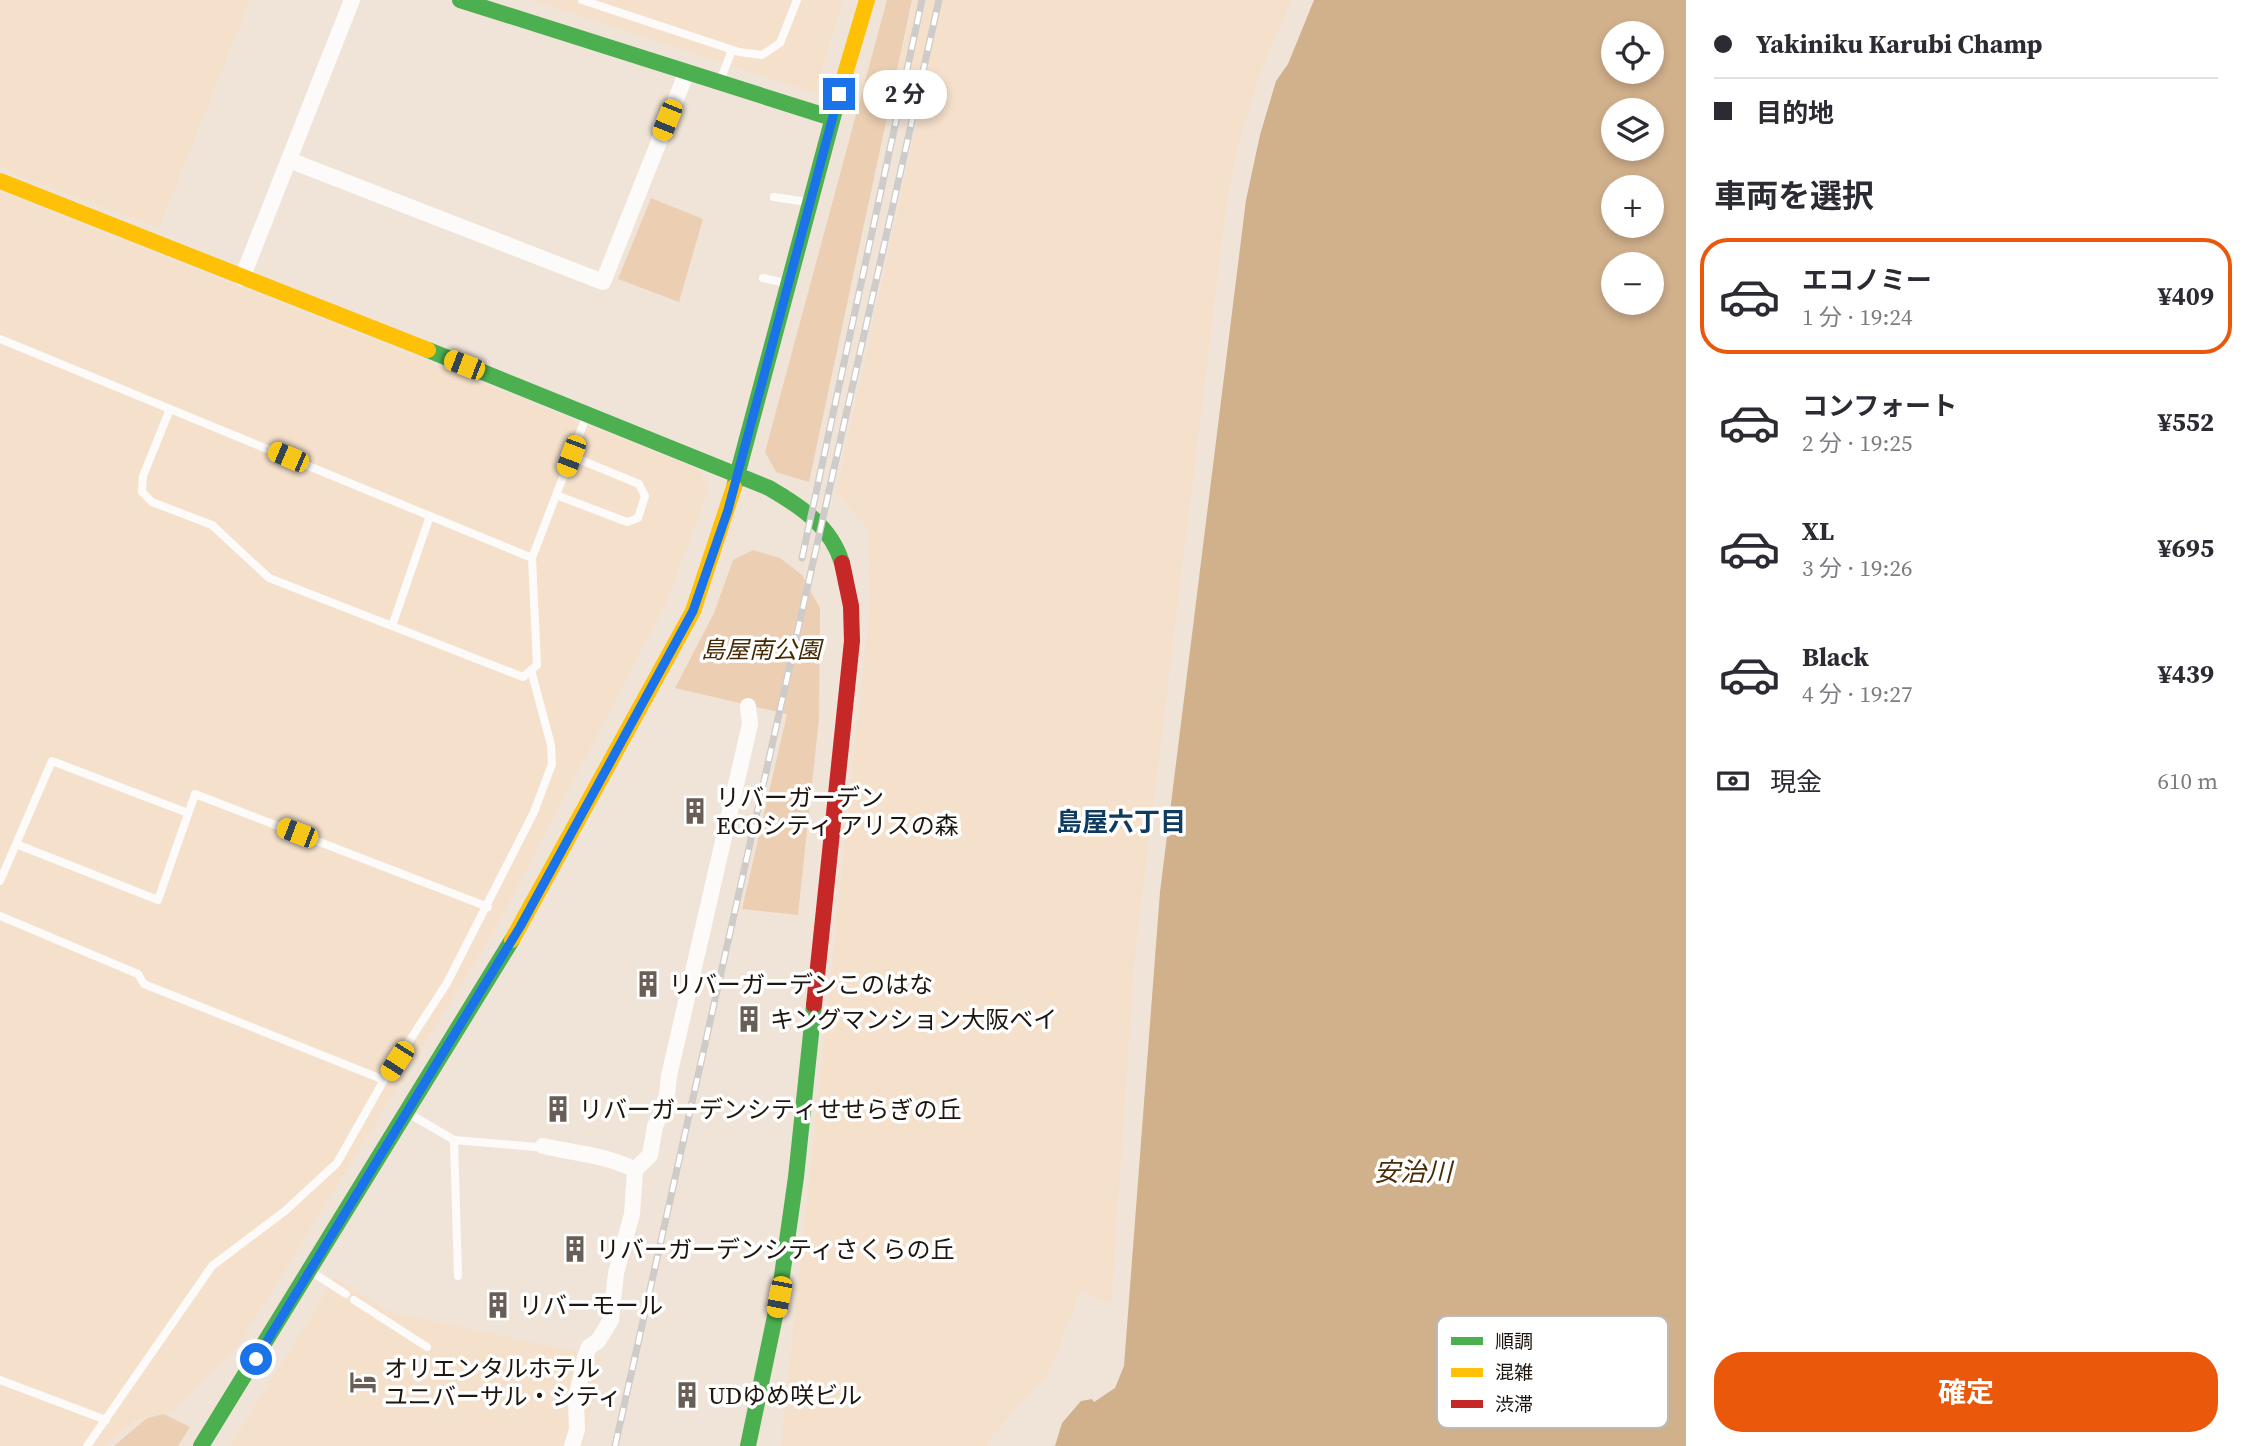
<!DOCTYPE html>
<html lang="ja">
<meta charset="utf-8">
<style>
:root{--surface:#fff;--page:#f2f2f3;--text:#2b2b33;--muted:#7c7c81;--line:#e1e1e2;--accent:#ea580c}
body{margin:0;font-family:"Source Serif 4","Noto Sans JP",serif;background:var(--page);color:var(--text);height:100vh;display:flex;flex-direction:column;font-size:26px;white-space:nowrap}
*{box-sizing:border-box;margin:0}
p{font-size:23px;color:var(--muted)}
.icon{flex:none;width:38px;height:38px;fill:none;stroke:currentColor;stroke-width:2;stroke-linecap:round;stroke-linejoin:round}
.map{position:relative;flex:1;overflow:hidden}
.drawer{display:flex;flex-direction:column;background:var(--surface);width:560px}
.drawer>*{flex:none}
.banner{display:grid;align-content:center;height:154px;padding:0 28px;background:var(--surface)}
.controls{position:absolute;left:1601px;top:21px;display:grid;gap:14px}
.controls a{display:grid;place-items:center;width:63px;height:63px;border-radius:50%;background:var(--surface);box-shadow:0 4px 10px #0003;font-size:35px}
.end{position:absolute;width:32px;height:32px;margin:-16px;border:9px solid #1a73e8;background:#fff;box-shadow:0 0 0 4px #fff}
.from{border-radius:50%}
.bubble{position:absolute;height:49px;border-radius:24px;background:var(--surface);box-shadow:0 4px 10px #0003;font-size:23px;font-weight:700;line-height:49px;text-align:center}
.car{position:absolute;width:21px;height:42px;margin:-21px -10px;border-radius:9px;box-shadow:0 0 5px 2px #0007;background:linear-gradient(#f5c518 24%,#345 0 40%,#f5c518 0 76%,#345 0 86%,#f5c518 0)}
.banner b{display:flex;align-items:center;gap:24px;height:66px;font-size:26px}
.banner b+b{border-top:2px solid var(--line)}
.banner i{width:18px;height:18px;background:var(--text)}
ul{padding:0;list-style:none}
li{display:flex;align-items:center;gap:21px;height:116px;margin:0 14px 10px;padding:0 14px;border:4px solid transparent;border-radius:28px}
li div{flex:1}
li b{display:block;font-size:26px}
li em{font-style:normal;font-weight:700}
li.current{border-color:var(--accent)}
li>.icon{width:63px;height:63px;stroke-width:1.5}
h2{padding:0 28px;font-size:32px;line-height:84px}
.pay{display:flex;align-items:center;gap:18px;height:77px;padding:0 28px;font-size:26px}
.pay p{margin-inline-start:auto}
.action{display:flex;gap:14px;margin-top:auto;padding:14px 28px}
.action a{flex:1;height:80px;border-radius:28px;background:var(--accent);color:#fff;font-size:28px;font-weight:700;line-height:80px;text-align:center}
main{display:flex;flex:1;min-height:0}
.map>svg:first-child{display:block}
.built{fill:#f4e0cb}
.green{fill:#eccfb2}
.water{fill:#d1b08c;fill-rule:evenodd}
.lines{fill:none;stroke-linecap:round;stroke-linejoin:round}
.lane{stroke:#fdfbf9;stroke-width:8}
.street{stroke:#fdfbf9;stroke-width:16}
.fast{stroke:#4caf50;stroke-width:16}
.slow{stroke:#ffc107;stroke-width:16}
.jam{stroke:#c62828;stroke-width:16}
.rail-casing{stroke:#cecbc8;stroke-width:7}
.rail{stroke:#fff;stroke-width:4.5;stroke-dasharray:13;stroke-linecap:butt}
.route{stroke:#1a73e8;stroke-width:9}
.labels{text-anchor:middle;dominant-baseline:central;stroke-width:7;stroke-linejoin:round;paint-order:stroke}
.park-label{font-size:24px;font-style:italic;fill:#462903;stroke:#fff}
.poi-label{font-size:24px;fill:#1e160e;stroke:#fff;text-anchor:start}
.neighbourhood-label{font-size:26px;font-weight:bold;fill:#0e3b60;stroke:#fff}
.water-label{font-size:26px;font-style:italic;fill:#4a2c06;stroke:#fff}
.key{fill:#fff;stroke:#bcb9b7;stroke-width:2}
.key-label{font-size:19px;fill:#1e160e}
</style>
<main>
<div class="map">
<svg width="1686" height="1446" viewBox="0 0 1686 1446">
<rect width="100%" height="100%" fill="#f0e4d8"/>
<path class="built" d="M0,0H250L159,228L13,174L0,165Z
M532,0H843L815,93Z
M914,0H1291L1260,74L1239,141L1227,200L1135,954L1111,1304L1081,1290L1050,1371L987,1442L990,1446H781L870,604L868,529L836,492L925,85L897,78Z
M0,192L700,470L708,492L665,606L493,933L236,1349L172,1411L135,1420L106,1446H0Z
M335,1278L390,1312L602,1357L583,1446H230Z"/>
<path class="green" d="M887,0H912L809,482L776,472L765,452Z
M651,198L703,219L679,302L618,279Z
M753,550L780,558L802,575L820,608L819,718L798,915L742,909L787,714L675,688L714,613L733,560Z
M164,1414L190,1427L178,1446H114L147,1418Z"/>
<path class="water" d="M1314,0H1686V1446H1055L1062,1423L1081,1401L1092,1399L1094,1402L1115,1388L1124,1366L1160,892L1246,200L1260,135L1276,81L1288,64ZM1614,33H1652V72H1614ZM1614,110H1652V149H1614ZM1614,187H1652V226H1614ZM1614,264H1652V303H1614Z"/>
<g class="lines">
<path class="lane" d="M582,0L739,52L762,55L780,43L797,0
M720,81L732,50
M774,197L807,202
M763,278L785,283
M0,339L532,558
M170,409L143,476L142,492L152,502L212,525L269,578L523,677L537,665L532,558L586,417
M556,495L627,522L638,518L645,496L639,484L571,456
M392,626L430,516
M188,813L52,761L16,844L158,900L195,794L488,907
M0,881L16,844
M0,916L138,974L144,984L384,1080
M408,1113L454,1140L536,1147
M454,1140L458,1276
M310,1271L346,1294
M354,1300L427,1347
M0,1380L106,1420
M87,1446L212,1266L285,1211L337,1163L384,1080L447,983L534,812L552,764L551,745L531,670"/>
<path class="street" d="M289,160L603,282L686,74
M242,278L352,0
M543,1146C574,1153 607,1155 635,1170
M572,1446L577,1430L576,1399L585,1357L589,1347L598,1341L611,1320L616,1273L632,1214L635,1170L650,1155L655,1126L666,1103L669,1076L750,724L748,706"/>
<path class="fast" d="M460,0L832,118
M428,350L769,488C800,506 831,526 842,563
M734,487L840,91
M201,1446L512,940
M748,1446L779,1297L796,1177L814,1005"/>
<path class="slow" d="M840,91L867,0
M0,181L428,350
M512,940L693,611L734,487"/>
<path class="jam" d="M814,1005L852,641L851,606L842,563"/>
<defs>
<path id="rail" d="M802,558L922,0
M615,1446L939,0"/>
</defs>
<use href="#rail" class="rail-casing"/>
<use href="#rail" class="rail"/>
</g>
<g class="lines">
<path class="route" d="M256,1359L520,927L693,611L728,510L839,94"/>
</g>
<defs>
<symbol id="building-bare" viewBox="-9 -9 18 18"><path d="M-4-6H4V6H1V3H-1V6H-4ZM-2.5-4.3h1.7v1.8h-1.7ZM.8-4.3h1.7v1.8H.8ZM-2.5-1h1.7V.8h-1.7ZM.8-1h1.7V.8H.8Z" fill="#685e55" stroke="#fff" stroke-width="2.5" paint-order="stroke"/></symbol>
<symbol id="hotel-bare" viewBox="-9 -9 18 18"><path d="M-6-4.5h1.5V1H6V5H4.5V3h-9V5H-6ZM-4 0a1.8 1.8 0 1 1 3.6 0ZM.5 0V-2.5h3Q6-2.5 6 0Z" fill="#685e55" stroke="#fff" stroke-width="2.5" paint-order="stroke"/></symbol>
</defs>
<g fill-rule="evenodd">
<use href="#building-bare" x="676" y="792" width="38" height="38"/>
<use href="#building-bare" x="629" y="965" width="38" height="38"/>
<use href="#building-bare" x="730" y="1000" width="38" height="38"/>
<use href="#building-bare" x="539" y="1090" width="38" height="38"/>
<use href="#building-bare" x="556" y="1230" width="38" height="38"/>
<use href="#building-bare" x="479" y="1286" width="38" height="38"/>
<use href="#hotel-bare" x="344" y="1363" width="38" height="38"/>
<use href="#building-bare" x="668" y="1376" width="38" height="38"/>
</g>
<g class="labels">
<g class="park-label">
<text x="761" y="649">島屋南公園</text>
</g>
<g class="poi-label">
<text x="716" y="797">リバーガーデン<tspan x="716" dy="28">ECOシティ アリスの森</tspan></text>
<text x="669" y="984">リバーガーデンこのはな</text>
<text x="770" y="1019">キングマンション大阪ベイ</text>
<text x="579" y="1109">リバーガーデンシティせせらぎの丘</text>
<text x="596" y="1249">リバーガーデンシティさくらの丘</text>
<text x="519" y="1305">リバーモール</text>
<text x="384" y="1368">オリエンタルホテル<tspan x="384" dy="28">ユニバーサル・シティ</tspan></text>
<text x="708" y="1395">UDゆめ咲ビル</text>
</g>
<g class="neighbourhood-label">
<text x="1121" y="822">島屋六丁目</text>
</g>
<g class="water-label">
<text x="1413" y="1172">安治川</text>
</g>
</g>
<rect x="1437" y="1316" width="231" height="112" rx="10" class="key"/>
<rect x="1451" y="1337" width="32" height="8" fill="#4caf50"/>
<rect x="1451" y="1368" width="32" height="9" fill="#ffc107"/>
<rect x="1451" y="1400" width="32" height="8" fill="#c62828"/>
<g class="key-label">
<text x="1495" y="1348">順調</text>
<text x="1495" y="1379">混雑</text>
<text x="1495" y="1411">渋滞</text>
</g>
</svg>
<div class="controls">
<a><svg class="icon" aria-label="locate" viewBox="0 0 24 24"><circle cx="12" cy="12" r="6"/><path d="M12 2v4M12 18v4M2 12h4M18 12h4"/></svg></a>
<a><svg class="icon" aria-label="layers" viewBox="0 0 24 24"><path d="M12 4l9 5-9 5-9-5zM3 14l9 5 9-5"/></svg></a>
<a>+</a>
<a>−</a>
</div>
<i class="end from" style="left:256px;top:1359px"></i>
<i class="end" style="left:839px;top:94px"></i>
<div class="bubble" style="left:863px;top:70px;width:84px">2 分</div>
<i class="car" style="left:667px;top:120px;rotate:202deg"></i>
<i class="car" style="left:464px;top:365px;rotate:291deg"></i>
<i class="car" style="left:571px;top:456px;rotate:201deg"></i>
<i class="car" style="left:288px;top:457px;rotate:293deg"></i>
<i class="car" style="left:297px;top:833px;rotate:291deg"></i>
<i class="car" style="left:397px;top:1061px;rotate:213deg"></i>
<i class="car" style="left:779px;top:1297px;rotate:191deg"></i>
</div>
<section class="drawer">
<div class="banner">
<b><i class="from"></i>Yakiniku Karubi Champ</b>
<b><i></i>目的地</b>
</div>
<h2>車両を選択</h2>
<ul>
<li class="current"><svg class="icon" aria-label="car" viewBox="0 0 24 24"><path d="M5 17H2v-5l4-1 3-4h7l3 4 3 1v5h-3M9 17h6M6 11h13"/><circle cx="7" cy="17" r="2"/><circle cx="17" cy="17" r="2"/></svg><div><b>エコノミー</b><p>1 分 · 19:24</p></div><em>¥409</em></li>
<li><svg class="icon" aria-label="car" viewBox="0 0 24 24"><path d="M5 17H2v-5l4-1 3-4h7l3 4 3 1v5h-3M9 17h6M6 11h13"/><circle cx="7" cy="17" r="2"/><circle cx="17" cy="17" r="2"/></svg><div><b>コンフォート</b><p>2 分 · 19:25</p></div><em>¥552</em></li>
<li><svg class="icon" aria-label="car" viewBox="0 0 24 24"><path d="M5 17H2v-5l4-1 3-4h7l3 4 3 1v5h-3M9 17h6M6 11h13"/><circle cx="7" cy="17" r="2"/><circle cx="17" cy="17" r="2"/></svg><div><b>XL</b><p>3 分 · 19:26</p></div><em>¥695</em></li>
<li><svg class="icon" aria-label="car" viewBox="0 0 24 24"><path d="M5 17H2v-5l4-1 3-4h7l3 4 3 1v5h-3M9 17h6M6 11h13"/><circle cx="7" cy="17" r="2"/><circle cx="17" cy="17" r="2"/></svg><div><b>Black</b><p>4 分 · 19:27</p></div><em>¥439</em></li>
</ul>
<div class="pay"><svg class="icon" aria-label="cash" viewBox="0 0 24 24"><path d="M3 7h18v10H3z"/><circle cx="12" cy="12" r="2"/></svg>現金<p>610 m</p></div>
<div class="action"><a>確定</a></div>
</section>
</main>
